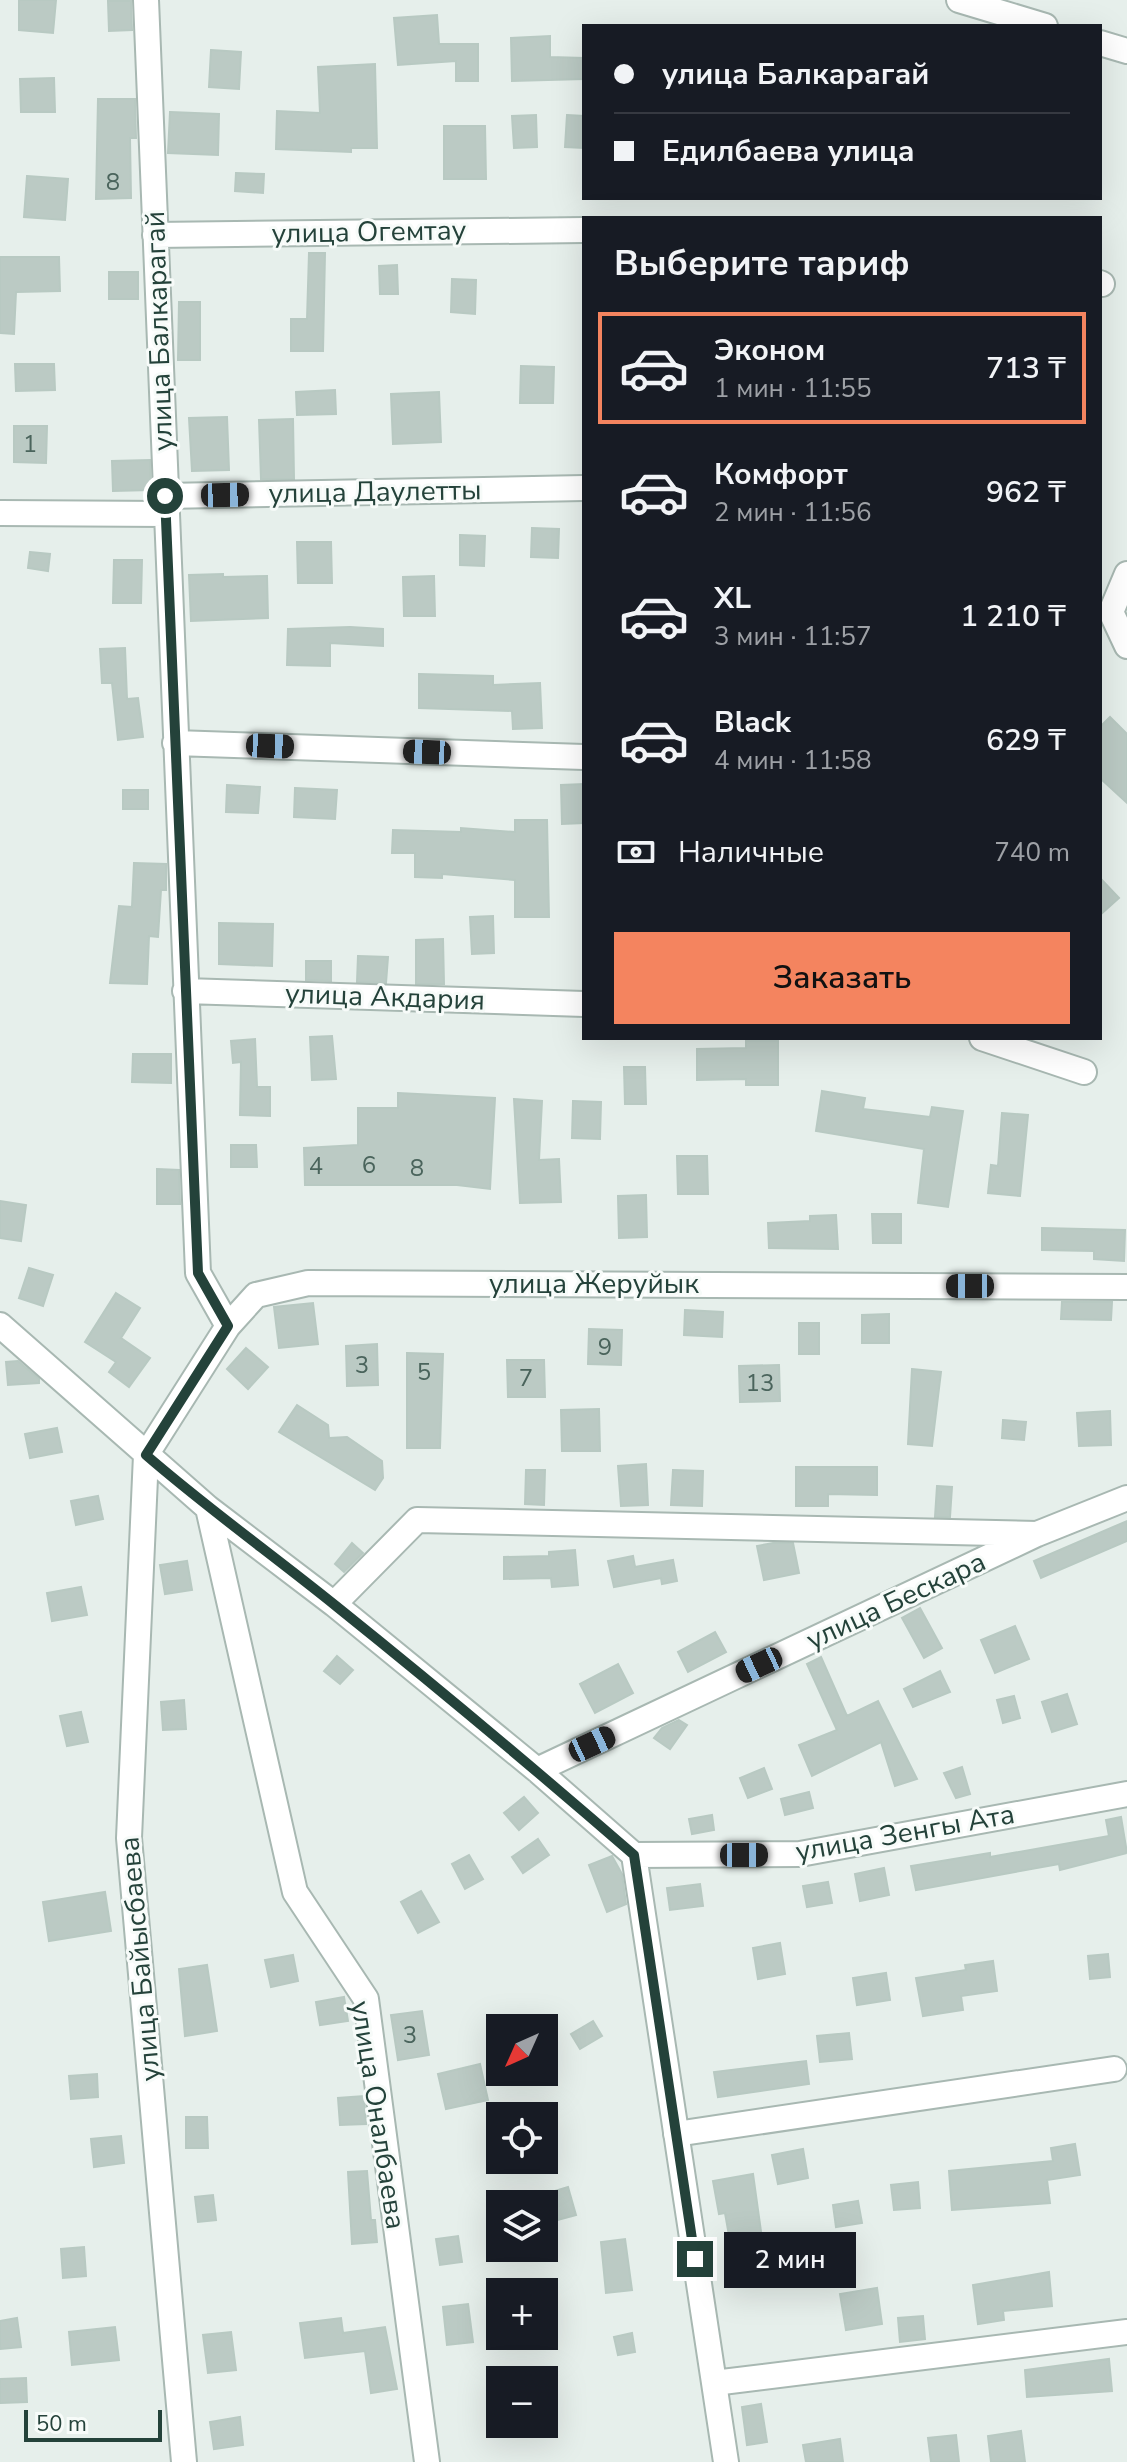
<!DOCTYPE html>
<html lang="ru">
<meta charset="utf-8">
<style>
:root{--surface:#171b24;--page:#242831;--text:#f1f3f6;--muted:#9ea1a6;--line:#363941;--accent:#f4845f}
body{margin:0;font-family:"Nunito Sans",sans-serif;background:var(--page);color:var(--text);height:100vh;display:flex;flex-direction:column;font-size:30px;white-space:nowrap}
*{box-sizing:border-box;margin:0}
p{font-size:26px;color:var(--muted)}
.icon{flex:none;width:44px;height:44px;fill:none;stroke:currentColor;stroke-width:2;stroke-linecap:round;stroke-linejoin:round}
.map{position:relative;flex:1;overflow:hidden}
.panel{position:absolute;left:582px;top:216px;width:520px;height:824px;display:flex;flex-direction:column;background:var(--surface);border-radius:0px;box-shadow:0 8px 32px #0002}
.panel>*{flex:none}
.guide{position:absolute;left:582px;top:24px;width:520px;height:176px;border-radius:0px;box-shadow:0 8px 32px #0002;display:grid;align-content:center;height:176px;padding:0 32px;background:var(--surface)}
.needle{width:52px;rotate:225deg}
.fabs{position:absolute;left:486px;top:2014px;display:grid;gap:16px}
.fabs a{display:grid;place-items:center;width:72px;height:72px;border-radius:0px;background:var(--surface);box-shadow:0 8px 32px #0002;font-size:40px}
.scale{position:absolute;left:24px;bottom:20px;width:138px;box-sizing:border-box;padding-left:8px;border:4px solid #24423a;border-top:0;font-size:22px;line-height:28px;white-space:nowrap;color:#24423a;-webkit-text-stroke:6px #f7fbf9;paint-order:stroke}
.end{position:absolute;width:36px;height:36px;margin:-18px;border:10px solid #24423a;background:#fff;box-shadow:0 0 0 4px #fff}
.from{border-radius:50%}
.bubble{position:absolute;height:56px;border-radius:0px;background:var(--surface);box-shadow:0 8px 32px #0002;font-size:26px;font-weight:600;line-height:56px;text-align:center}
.car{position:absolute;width:24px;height:48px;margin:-24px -12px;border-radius:10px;box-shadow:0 0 6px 2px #0007;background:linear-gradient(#222 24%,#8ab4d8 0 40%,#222 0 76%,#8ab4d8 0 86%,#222 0)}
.guide b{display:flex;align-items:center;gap:28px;height:76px;font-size:30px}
.guide b+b{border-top:2px solid var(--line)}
.guide i{width:20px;height:20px;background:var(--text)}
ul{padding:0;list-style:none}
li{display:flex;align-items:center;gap:24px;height:112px;margin:0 16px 12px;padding:0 16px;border:4px solid transparent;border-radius:0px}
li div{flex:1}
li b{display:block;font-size:30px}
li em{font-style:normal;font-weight:600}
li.active{border-color:var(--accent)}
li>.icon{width:72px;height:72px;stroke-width:1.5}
h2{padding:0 32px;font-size:36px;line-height:96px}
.pay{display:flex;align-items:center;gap:20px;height:88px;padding:0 32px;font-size:30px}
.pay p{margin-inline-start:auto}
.button{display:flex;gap:16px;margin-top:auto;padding:16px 32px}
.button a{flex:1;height:92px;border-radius:0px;background:var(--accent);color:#111;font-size:32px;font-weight:600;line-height:92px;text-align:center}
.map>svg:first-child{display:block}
.building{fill:#bbcac4;stroke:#b8c9c2;stroke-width:2}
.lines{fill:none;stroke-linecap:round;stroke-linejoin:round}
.minor-casing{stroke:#a8b8b2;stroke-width:28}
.minor{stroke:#fff;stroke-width:24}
.route{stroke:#24423a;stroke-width:10}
.labels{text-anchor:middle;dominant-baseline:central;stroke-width:6;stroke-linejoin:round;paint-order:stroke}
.number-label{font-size:24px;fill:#4a645c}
.street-label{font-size:28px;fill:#24423a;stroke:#f7fbf9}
</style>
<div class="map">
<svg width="1127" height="2462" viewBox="0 0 1127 2462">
<rect width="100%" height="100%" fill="#e6efeb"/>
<path class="building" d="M19,0H56L53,33L19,30Z
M108,1H131L132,30L109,31Z
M437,15L439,44H478V81H456V61L398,65L394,18Z
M550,36V57L584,58V79L512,81L511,38Z
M211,50L241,52L239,89L209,87Z
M375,64L377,148H351V152L276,149L277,111L320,113L318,67Z
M54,78L55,112H21L20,79Z
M98,99H135L136,138H130L131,198L96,199Z
M170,112L219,114L218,155L168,153Z
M536,115L537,147L514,148L512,116Z
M567,115L584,116V148L565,147Z
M444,126H485L486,179H444Z
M236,173L264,174L263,193L235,191Z
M27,176L68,179L65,220L24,217Z
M309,253H325L323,351H291V319H307Z
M0,257H59L60,291L16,292L14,334L0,333Z
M397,265L398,294H380L379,266Z
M109,272H138V299H109Z
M452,279L476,280L475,314L451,312Z
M179,302H200V360H178Z
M15,364H54L55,390L16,391Z
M521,366L554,367L553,403H520Z
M335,390L336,414L297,415L296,392Z
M439,392L441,442L393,444L391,394Z
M227,417L229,470L192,471L189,418Z
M293,419L294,479H261L259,420Z
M14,426H47L46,463L14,462Z
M150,460L151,490L113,491L112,461Z
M532,528L559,529L558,558L531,557Z
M460,535L485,536L484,566L460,565Z
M297,542H331L332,583H298Z
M30,552L50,554L48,571L28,568Z
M114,560H142L141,603H113Z
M223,574V577L267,576L268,618L191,621L189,575Z
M434,576L435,616H404L403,577Z
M350,627L383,629V646L330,643V666L287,665L288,629Z
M125,648L127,699L138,698L143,737L118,740L112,683H102L100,649Z
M419,674L493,676V685L540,683L542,728L513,729L512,711L419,708Z
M1110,717L1127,734V803L1100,778V727Z
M584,784V823L562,824L561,785Z
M227,785L260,787L258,813L226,812Z
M295,788L337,790L335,819L294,817Z
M123,790H148V809H123Z
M515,820H547L549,917H515V880L442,874V878L415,877V853H392L393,830L461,832V828L515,832Z
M134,863L166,864V890H161L158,937L149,936L147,984L110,983L119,906L132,907Z
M1100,878L1119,898L1100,915Z
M493,916L494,953L472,954L470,917Z
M219,923L273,924L272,966L219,964Z
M443,939L444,984H416V940Z
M358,956L388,957L386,983L357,982Z
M306,961H331V981L306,980Z
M332,1036L336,1079L312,1080L310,1037Z
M255,1039L257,1087H270V1116L240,1115L241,1062L233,1063L231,1041Z
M746,1041H778V1085H746V1079L697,1080V1049L746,1048Z
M133,1054H171V1083L132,1082Z
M624,1067H645L646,1104H625Z
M822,1091L865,1098L863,1109L930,1117L932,1107L963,1111L948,1207L918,1203L924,1149L816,1131Z
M398,1093L495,1098L490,1189L457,1185H305L304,1148L358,1145V1108H398Z
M514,1099L542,1101L539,1160L559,1159L561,1202L520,1203Z
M573,1101L601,1102L600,1139L572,1138Z
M1002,1113L1028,1115L1020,1196L988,1193L991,1165L998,1166Z
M231,1145H256L257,1167H231Z
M677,1156H707L708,1194H678Z
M157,1169L179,1170L180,1204H157Z
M646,1195L647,1237L619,1238L618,1196Z
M0,1201L26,1205L21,1241L0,1238Z
M872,1214H901V1243H873Z
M836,1215L838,1249L769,1248L768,1223L810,1221V1216Z
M1042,1228L1125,1230L1124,1261L1094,1259V1251L1042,1250Z
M29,1268L53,1275L43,1306L19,1298Z
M116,1293L140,1308L121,1338L150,1358L129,1387L109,1372L116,1362L85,1342Z
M1062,1302H1112L1111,1320L1061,1319Z
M313,1303L318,1344L279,1348L274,1307Z
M685,1310L723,1312L722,1337L684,1335Z
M889,1314V1343H862V1315Z
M799,1323H819V1354H799Z
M589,1329L622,1330L621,1365L588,1364Z
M377,1344L378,1385L347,1386L346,1346Z
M246,1348L268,1367L248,1389L227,1369Z
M407,1353L443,1354L440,1448H407Z
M507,1360H544L545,1397H508Z
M18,1361L39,1379V1383L8,1385L6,1362Z
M779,1365L780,1401L740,1402L739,1366Z
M912,1369L941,1372L932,1446L908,1444Z
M297,1405L328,1425L329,1438L347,1437L382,1461L383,1478L375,1490L279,1432Z
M599,1409L600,1451H562L561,1410Z
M1110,1411L1111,1445L1079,1446L1077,1413Z
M1003,1420L1026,1422L1024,1440L1002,1438Z
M57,1428L62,1452L30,1458L25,1434Z
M646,1464L648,1505L621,1506L618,1466Z
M796,1467H877V1495L828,1494V1506H796Z
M526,1470H545L544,1505L525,1504Z
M673,1470L703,1471L702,1506L671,1505Z
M937,1486L952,1487L950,1517H935Z
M98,1496L103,1519L76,1525L71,1501Z
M1127,1521V1541L1041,1578L1034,1561Z
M352,1543L363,1553L344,1572L335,1564Z
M773,1543H793L799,1573L764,1580L757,1546Z
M575,1550L578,1585L552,1587L551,1578L504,1579V1557L549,1556V1552Z
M633,1556L635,1567L673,1560L677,1581L662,1584L661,1578L614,1587L608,1561Z
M187,1561L192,1590L165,1594L160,1565Z
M81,1587L87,1615L52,1621L47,1593Z
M920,1608L942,1648L924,1658L902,1618Z
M1015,1626L1029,1659L995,1673L981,1640Z
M715,1632L726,1652L688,1672L678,1652Z
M337,1656L353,1670L340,1684L324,1671Z
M821,1657L847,1716L878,1701L917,1779L895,1786L881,1742L812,1776L799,1745L837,1730L807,1664Z
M618,1664L633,1693L595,1713L580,1684Z
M940,1671L950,1692L913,1707L904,1689Z
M1067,1694L1077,1724L1052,1732L1042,1702Z
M1014,1696L1020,1718L1003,1723L997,1700Z
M184,1700L186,1729L163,1730L161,1702Z
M81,1712L88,1742L67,1746L60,1716Z
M679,1720L687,1725L670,1749L654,1738L662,1728Z
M962,1767L970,1794L956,1798L944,1773Z
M764,1768L772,1789L748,1798L740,1778Z
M809,1792L813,1808L785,1815L781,1799Z
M524,1797L538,1813L519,1830L504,1813Z
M712,1815L714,1830L692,1834L689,1819Z
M1121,1817L1127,1853L1060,1870L1059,1864L916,1890L911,1866L990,1853V1857L1109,1836L1106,1820Z
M538,1839L549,1855L523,1873L512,1857Z
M469,1855L483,1879L465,1889L452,1864Z
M612,1856L622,1874L626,1904L607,1912L589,1865Z
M884,1868L889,1895L860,1901L855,1874Z
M828,1882L832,1903L807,1907L803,1886Z
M700,1884L703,1906L670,1910L667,1888Z
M421,1891L439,1922L418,1933L401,1902Z
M105,1892L111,1931L49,1941L43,1902Z
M780,1943L785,1974L758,1979L753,1948Z
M1108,1954L1110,1977L1090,1979L1088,1956Z
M293,1955L298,1981L271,1987L265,1960Z
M993,1961L997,1991L961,1996L963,2010L923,2016L916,1978L966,1970L965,1965Z
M207,1965L217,2031L185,2036L179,1969Z
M886,1973L890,2000L857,2005L853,1978Z
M344,1997L348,2021L320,2025L316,2002Z
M422,2011L429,2055L398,2060L391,2015Z
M593,2021L602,2036L580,2049L571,2034Z
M849,2033L852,2059L820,2062L817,2036Z
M806,2061L809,2084L718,2097L714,2072Z
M480,2064L488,2100L446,2109L438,2074Z
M97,2074L98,2097L71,2099L69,2076Z
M364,2096L366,2124L340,2125L338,2098Z
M186,2117H207L208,2148H186Z
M121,2136L124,2163L94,2167L91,2139Z
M1075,2144L1080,2175L1047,2180L1050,2203L952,2210L949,2171L1053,2161L1051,2148Z
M803,2149L808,2178L778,2184L772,2155Z
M367,2171L371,2220H375L377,2242L352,2244L348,2172Z
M753,2174L764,2253L733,2258L725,2213L719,2214L713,2181Z
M918,2182L920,2208L894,2210L891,2185Z
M568,2187L576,2215L550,2222L542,2195Z
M213,2195L216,2220L198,2222L195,2197Z
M858,2201L862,2223L836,2227L833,2205Z
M458,2236L462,2262L440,2265L436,2239Z
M625,2239L632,2290L606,2293L601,2242Z
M84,2247L86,2276L63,2278L61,2249Z
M818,2248L821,2267L783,2272L780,2253Z
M1049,2272L1052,2306L1003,2311L1004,2320L978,2324L973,2285Z
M877,2288L882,2324L846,2330L840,2294Z
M468,2304L473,2342L447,2345L443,2307Z
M923,2316L925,2339L900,2342L898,2318Z
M17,2318L21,2347L0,2349V2321Z
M341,2318L343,2333L385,2327L397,2389L371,2393L365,2351L305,2358L300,2323Z
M115,2327L119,2360L72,2365L69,2332Z
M231,2332L236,2370L208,2373L203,2335Z
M632,2333L635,2352L618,2355L614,2337Z
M1109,2359L1112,2391L1027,2397L1025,2370Z
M26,2378L27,2402L0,2403V2379Z
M761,2404L767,2442L747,2445L742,2407Z
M240,2417L243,2445L214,2449L210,2422Z
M1021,2431L1025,2462H991L988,2436Z
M956,2435L959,2462H931L928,2438Z
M840,2439L843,2462H806L803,2445Z"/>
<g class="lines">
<defs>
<path id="minor" d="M146,0L198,1273L228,1326
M959,0L1045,26
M1100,43L1127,51
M155,235L584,230
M1100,283L1102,284
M165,496L584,488
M0,513L166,514
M1127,574L1111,612L1127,646
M175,743L584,757
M185,991L584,1004
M982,1038L1084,1072
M0,1325L208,1508L334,1604L537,1770L634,1855L726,2462
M208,1508L295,1892L366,1999L427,2462
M334,1604L417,1520L1037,1534
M537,1770L1037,1534L1127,1498
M634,1855L800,1854L1127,1794
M676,2134L1114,2069
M714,2383L1127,2332
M184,2462L129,1838L146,1455L228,1326L256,1295L308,1283L1127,1287"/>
</defs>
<use href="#minor" class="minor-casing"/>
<use href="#minor" class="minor"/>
</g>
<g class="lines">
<path class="route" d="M165,496L198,1273L228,1326L146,1455C207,1508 273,1555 336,1606C437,1687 536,1770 634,1855L695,2259"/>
</g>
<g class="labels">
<g class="number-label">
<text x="113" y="182">8</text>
<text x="30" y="444">1</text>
<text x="369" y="1165">6</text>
<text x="316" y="1166">4</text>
<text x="417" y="1168">8</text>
<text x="605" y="1347">9</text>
<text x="362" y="1365">3</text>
<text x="424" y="1372">5</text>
<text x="526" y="1378">7</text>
<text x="760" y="1383">13</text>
<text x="410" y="2035">3</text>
</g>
<g class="street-label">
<text transform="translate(369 232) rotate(-1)">улица Огемтау</text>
<text transform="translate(159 331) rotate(-92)">улица Балкарагай</text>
<text transform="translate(375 492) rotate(-1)">улица Даулетты</text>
<text transform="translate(385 997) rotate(2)">улица Акдария</text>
<text x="594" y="1284">улица Жеруйык</text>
<text transform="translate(896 1601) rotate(-25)">улица Бескара</text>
<text transform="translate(905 1833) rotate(-10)">улица Зенгы Ата</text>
<text transform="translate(140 1959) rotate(-95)">улица Байысбаева</text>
<text transform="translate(378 2115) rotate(81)">улица Оналбаева</text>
</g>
</g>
</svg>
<div class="fabs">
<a><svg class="needle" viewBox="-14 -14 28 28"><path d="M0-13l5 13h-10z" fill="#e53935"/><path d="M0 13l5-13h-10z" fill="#9ea1a6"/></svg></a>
<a><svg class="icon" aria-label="locate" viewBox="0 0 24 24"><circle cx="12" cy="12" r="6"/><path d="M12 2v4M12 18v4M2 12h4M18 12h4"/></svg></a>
<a><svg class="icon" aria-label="layers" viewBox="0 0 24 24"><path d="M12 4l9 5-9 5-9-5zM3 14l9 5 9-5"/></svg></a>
<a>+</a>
<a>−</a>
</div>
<div class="scale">50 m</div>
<i class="end from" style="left:165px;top:496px"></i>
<i class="end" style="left:695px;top:2259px"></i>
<div class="bubble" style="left:724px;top:2232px;width:132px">2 мин</div>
<i class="car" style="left:225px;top:495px;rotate:89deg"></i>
<i class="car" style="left:270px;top:746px;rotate:92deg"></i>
<i class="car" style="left:427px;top:752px;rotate:272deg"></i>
<i class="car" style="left:970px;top:1286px;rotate:270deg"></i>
<i class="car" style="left:759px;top:1665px;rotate:245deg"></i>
<i class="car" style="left:592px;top:1744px;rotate:65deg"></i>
<i class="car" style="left:744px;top:1855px;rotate:90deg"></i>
<div class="guide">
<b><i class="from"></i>улица Балкарагай</b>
<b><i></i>Едилбаева улица</b>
</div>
<section class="panel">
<h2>Выберите тариф</h2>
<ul>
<li class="active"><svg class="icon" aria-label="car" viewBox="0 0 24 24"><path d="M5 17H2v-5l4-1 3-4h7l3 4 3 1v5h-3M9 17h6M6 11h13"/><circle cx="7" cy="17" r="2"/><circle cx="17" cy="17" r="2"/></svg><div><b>Эконом</b><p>1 мин · 11:55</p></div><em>713 ₸</em></li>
<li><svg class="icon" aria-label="car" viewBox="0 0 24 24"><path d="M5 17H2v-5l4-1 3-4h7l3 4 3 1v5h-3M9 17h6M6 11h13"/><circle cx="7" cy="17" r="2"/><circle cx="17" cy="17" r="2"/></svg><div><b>Комфорт</b><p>2 мин · 11:56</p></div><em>962 ₸</em></li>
<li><svg class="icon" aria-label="car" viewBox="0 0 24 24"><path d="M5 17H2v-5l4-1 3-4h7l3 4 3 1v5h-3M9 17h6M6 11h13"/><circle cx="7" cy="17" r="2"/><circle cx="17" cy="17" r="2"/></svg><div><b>XL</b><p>3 мин · 11:57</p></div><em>1 210 ₸</em></li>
<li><svg class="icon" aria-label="car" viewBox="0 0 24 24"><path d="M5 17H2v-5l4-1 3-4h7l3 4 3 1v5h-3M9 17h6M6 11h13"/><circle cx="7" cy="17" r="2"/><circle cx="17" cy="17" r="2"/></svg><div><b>Black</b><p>4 мин · 11:58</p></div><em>629 ₸</em></li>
</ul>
<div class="pay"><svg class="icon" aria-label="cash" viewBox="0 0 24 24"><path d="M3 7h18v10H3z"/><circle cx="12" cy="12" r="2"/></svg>Наличные<p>740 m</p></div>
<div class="button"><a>Заказать</a></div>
</section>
</div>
